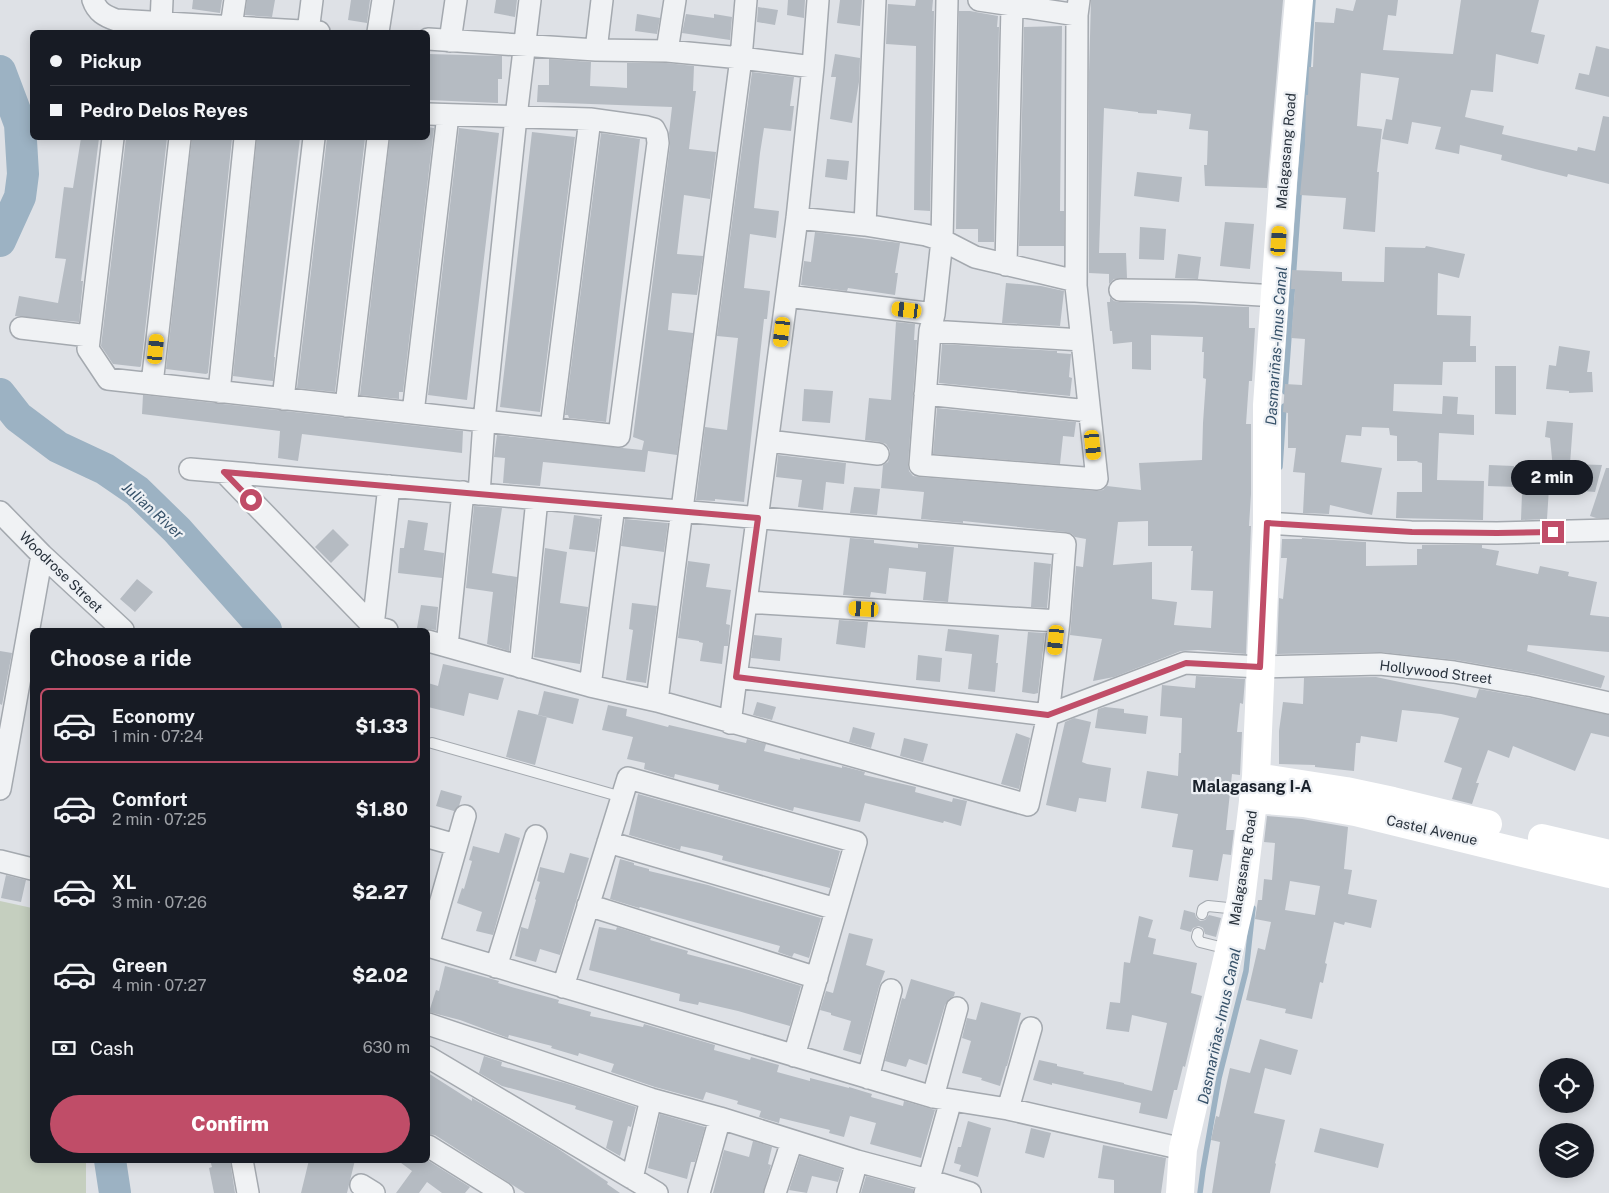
<!DOCTYPE html>
<meta charset="utf-8">
<style>
:root{--surface:#171b24;--page:#242831;--text:#f1f3f6;--muted:#9ea1a6;--line:#363941;--accent:#c04d68}
body{margin:0;font-family:"Public Sans",sans-serif;background:var(--page);color:var(--text);height:100vh;display:flex;flex-direction:column;font-size:19px;white-space:nowrap}
*{box-sizing:border-box;margin:0}
p{font-size:16px;color:var(--muted)}
.icon{flex:none;width:28px;height:28px;fill:none;stroke:currentColor;stroke-width:2;stroke-linecap:round;stroke-linejoin:round}
.map{position:relative;flex:1;overflow:hidden}
.sheet{position:absolute;left:30px;top:628px;width:400px;height:535px;display:flex;flex-direction:column;background:var(--surface);border-radius:8px;box-shadow:0 2px 12px #0003}
.sheet>*{flex:none}
.guide{position:absolute;left:30px;top:30px;width:400px;height:110px;border-radius:8px;box-shadow:0 2px 12px #0003;display:grid;align-content:center;height:110px;padding:0 20px;background:var(--surface)}
.buttons{position:absolute;left:1539px;top:1058px;display:grid;gap:10px}
.buttons a{display:grid;place-items:center;width:55px;height:55px;border-radius:50%;background:var(--surface);box-shadow:0 2px 12px #0003;font-size:25px}
.end{position:absolute;width:22px;height:22px;margin:-11px;border:6px solid #c04d68;background:#fff;box-shadow:0 0 0 2px #fff}
.from{border-radius:50%}
.bubble{position:absolute;height:35px;border-radius:18px;background:var(--surface);box-shadow:0 2px 12px #0003;font-size:16px;font-weight:800;line-height:35px;text-align:center}
.car{position:absolute;width:15px;height:30px;margin:-15px -8px;border-radius:6px;box-shadow:0 0 4px 1px #0007;background:linear-gradient(#f5c518 24%,#345 0 40%,#f5c518 0 76%,#345 0 86%,#f5c518 0)}
.guide b{display:flex;align-items:center;gap:18px;height:48px;font-size:19px}
.guide b+b{border-top:1px solid var(--line)}
.guide i{width:12px;height:12px;background:var(--text)}
ul{padding:0;list-style:none}
li{display:flex;align-items:center;gap:15px;height:75px;margin:0 10px 8px;padding:0 10px;border:2px solid transparent;border-radius:8px}
li div{flex:1}
li b{display:block;font-size:19px}
li em{font-style:normal;font-weight:800}
li.current{border-color:var(--accent)}
li>.icon{width:45px;height:45px;stroke-width:1.5}
h2{padding:0 20px;font-size:22px;line-height:60px}
.pay{display:flex;align-items:center;gap:12px;height:55px;padding:0 20px;font-size:19px}
.pay p{margin-inline-start:auto}
.cta{display:flex;gap:10px;margin-top:auto;padding:10px 20px}
.cta a{flex:1;height:58px;border-radius:30px;background:var(--accent);color:#fff;font-size:20px;font-weight:800;line-height:58px;text-align:center}
.map>svg:first-child{display:block}
.green{fill:#c5cfbf}
.lines{fill:none;stroke-linecap:round;stroke-linejoin:round}
.stream{stroke:#9cb2c3;stroke-width:5.5}
.river{stroke:#9cb2c3;stroke-width:32}
.building{fill:#b5bbc2;fill-rule:evenodd}
.lane-casing{stroke:#a4a9af;stroke-width:12}
.street-casing{stroke:#a4a9af;stroke-width:24}
.lane{stroke:#f0f2f4;stroke-width:10}
.street{stroke:#f0f2f4;stroke-width:21}
.secondary{stroke:#fff;stroke-width:28}
.route{stroke:#c04d68;stroke-width:6}
.labels{text-anchor:middle;dominant-baseline:central;stroke-width:4.5;stroke-linejoin:round;paint-order:stroke}
.street-label{font-size:14px;fill:#28313b;stroke:#edf0f4}
.water-label{font-size:15px;font-style:italic;fill:#37526a;stroke:#edf0f4}
.quarter-label{font-size:16px;font-weight:bold;fill:#1b222c;stroke:#edf0f4}
</style>
<div class="map">
<svg width="1609" height="1193" viewBox="0 0 1609 1193">
<rect width="100%" height="100%" fill="#dee1e6"/>
<path class="green" d="M0,901L32,908V1160H86V1193H0Z"/>
<g class="lines">
<path class="stream" d="M1285,392L1313,0
M1280,467L1284,406
M1200,1193L1203,1170L1219,1078L1246,971L1253,908"/>
<path class="river" d="M0,71L20,124L23,174L20,197L0,241
M0,394L18,417L58,447L105,469L137,491L177,530L266,630
M110,1160L115,1193"/>
</g>
<path class="building" d="M193,0H222L220,13L192,9Z
M247,0H275L272,17L245,15Z
M351,0H370L367,23L348,20Z
M496,0H517L515,17L494,13Z
M788,0H805L804,18L787,15Z
M840,0H862L860,26L837,23Z
M916,0H933L932,11H934L930,211L914,210L916,46L886,44L888,4L915,6Z
M1091,0H1283L1267,188L1205,186L1204,165H1207L1208,131L1189,129L1191,114L1157,110V114L1138,113V112L1104,108L1099,253H1126L1127,278L1114,279L1109,284V274L1089,273V73Z
M1356,0H1398L1396,16L1388,15L1383,50L1453,54L1461,0H1539L1531,32L1545,35L1538,64L1496,54L1493,92L1471,90L1465,117L1504,126L1502,134L1577,151L1578,147L1595,151L1603,116L1609,117V184L1568,174L1567,177L1535,169L1501,160L1502,155L1460,145L1459,154L1435,149L1441,127L1412,122L1408,144L1382,139L1386,119L1392,120L1399,78L1361,73L1357,126L1382,129L1377,172H1379L1375,232L1343,229L1346,198L1300,195L1305,144L1306,95H1308L1309,67H1313L1315,22L1334,23L1336,8L1353,11Z
M758,7L778,10L775,25L757,22Z
M959,11H970L998,16L997,27H999L994,242H978V229H956Z
M637,14L660,18L657,34L635,31Z
M686,14L714,18V14L732,17L730,40L682,33Z
M1062,26L1060,211H1064V246H1019L1024,27Z
M1596,46L1609,49V97L1575,89L1579,73L1589,75Z
M428,54L502,56V79H498V103L428,100Z
M835,54L860,58L859,82L852,123L830,119L836,77H831Z
M549,59L591,62L590,86L613,87L627,88V63H666L694,66L693,91H696L689,149L716,152L710,199L684,195L677,254L703,256L697,295L672,293L668,330L693,333L677,455L648,451L645,472L543,462L540,486L503,483L505,458L494,457L497,435L642,450L644,441L633,437L670,145L669,133L672,107L537,102L538,85H549Z
M752,72L794,77L790,106H794L791,131L764,128L760,153L754,208L779,211L776,238L750,234L744,288L770,291L767,319H764L744,502L715,499V501L696,500L705,427L727,430L738,338L717,336Z
M428,127L434,128L403,392H399V399L360,395L390,138H428Z
M459,128L499,133L467,400L428,395Z
M532,132L575,137L540,412L500,407Z
M601,133L640,139L606,422L569,418L568,415H565Z
M81,138H99L81,281H83L79,322L15,316L19,296L58,303L66,259L55,258L64,187L73,188Z
M126,138H167L141,366L140,367L113,364L101,346Z
M192,138H232L208,373L206,374L166,369Z
M257,138H300L274,357H275L273,381L233,376Z
M327,138H365L335,392L297,388Z
M827,159L849,161L847,180L825,177Z
M1137,172L1182,177L1179,202L1134,196Z
M1225,222L1254,224L1250,269L1220,266Z
M1140,227L1166,229L1164,260L1139,259Z
M815,232L900,243L895,273H898L895,295L848,288L847,291L801,285L804,261L811,262Z
M1426,246L1465,254L1459,278L1438,273L1437,315L1471,316L1470,346H1476V362H1443L1442,385L1394,384L1393,411L1442,414L1443,396L1458,397L1457,414L1474,415V435L1439,433L1437,480L1484,481L1483,520L1396,518L1397,492H1422V463L1417,462L1418,461H1397V436L1390,435L1389,428L1362,427L1361,436L1346,435L1341,462L1382,468L1372,515L1330,505L1329,514L1303,513L1305,473L1293,472L1296,448H1288V413L1283,412L1285,384L1302,385L1305,339L1291,338L1295,289H1291L1292,270L1342,272V281L1384,282L1385,247L1425,248Z
M1178,254L1201,257L1198,279L1175,278Z
M1006,283L1041,286L1064,291L1060,326L1002,323Z
M1110,297L1114,301L1120,302L1249,307V328H1255L1252,381H1249L1246,424H1251V494L1249,526H1251L1246,654L1198,650L1181,651L1114,677L1093,681L1102,639L1070,635L1076,566L1083,567L1086,539L1075,537L1072,534L1066,532L963,521V523L921,519L924,492L881,488L883,465L888,462L890,456V450L886,444L880,442L865,440L869,398L891,400L896,322L915,324L914,340H917L908,464L909,471L913,476L919,477L1096,491L1103,490L1107,486L1141,490L1139,463L1202,460L1203,423L1206,379L1203,378L1204,352H1202L1203,337L1151,335V370L1132,369V342L1113,344L1112,331H1110L1107,302H1110ZM1148,521V546H1192L1191,551H1193L1191,590L1213,591L1211,628L1174,625L1177,602L1152,599V562L1113,565L1118,522Z
M942,344L1057,351V353L1071,354L1069,377L1072,378L1070,396L939,383Z
M1559,346L1590,351L1587,372H1592L1593,392L1569,393V391L1546,389L1549,365L1556,366Z
M1495,366H1516V415L1495,414Z
M804,389L833,391L830,423L802,421Z
M143,395L463,431L462,453L302,434L298,461L278,458L280,431L142,414Z
M937,408L1076,422L1074,437L1063,436L1060,464L933,454Z
M1547,421L1573,423L1570,464L1602,465L1595,492L1549,488L1547,519L1521,520L1522,493L1530,494L1534,469H1553L1550,438L1545,437Z
M778,455L846,463L844,484L826,482L823,510L798,507L802,480L776,477Z
M1489,465L1514,466V468H1517V487L1488,486Z
M1606,468H1609V518H1596L1590,516Z
M854,487L880,489L877,515L850,513Z
M474,506L502,508L492,573L517,577L509,651L487,644L493,592L466,588Z
M574,515L600,519L595,552L569,549Z
M625,519L668,523L664,552L621,546Z
M408,520L428,523L424,550L444,553L442,578L398,573L400,548H404Z
M333,529L349,545L331,563L315,547Z
M850,538L874,540V543L918,548V544L954,547L948,602L923,600L926,572L889,568L886,594L871,592L870,597L843,595Z
M1302,538L1366,542V566L1417,565V549H1422V545H1482V548L1499,551L1496,565L1538,574L1540,566L1569,572L1568,576L1597,582L1590,615L1609,617V652L1528,645L1527,651L1605,676L1601,688L1536,674L1456,660L1381,652L1277,654L1279,598L1283,599L1287,558H1281L1282,539H1302Z
M545,548L567,552L560,603L588,607L580,664L534,657Z
M688,561L710,564L706,587L731,590L726,624L730,625L728,646H724L722,664L700,661L703,643L699,642V641L678,638Z
M1034,562L1051,564L1047,608L1031,607Z
M137,579L153,592L135,612L120,599Z
M632,603L657,606L646,683L626,680L633,630L629,629Z
M421,605L438,607L436,630L417,628Z
M839,620L868,622L865,648L836,644Z
M948,629L999,635L996,663H998L995,692L968,689L972,654L945,651Z
M1028,632L1045,633L1038,693L1034,694L1022,692Z
M754,635L782,638L780,661L751,658Z
M0,651L12,653L2,705L0,704Z
M918,655L942,658L940,682L916,680Z
M443,664L504,678L498,700L469,693L464,716L428,707V683L438,686Z
M1196,676L1245,679L1243,704L1240,703L1237,732H1242L1240,775L1232,774L1226,830H1234L1231,855L1223,854L1218,881L1189,877L1193,850L1172,847L1178,814L1141,808L1147,771L1178,776L1179,753H1181L1182,718L1160,716L1162,685L1195,688Z
M1376,677L1476,698L1479,689L1531,698L1609,715V737L1591,733L1575,771L1513,746L1509,758L1488,750L1476,783H1479L1472,804L1452,799L1462,768L1444,762L1459,718L1441,714L1402,710L1397,742L1361,736L1360,743H1356L1354,771L1315,767V765L1279,764V731L1283,702L1303,704L1304,678Z
M544,691L579,699L573,724L538,715Z
M757,702L776,707L772,720L753,715Z
M608,705L627,709L626,716L668,727L669,725L746,743L747,739L766,744L764,751L800,760V758L842,768V766L865,772L864,775L916,787L915,792L952,802L953,798L967,801L961,826L944,821L943,823L865,803L860,822L794,807L793,811L718,790L719,785L675,774L674,778L644,769L645,763L627,759L633,737L602,730Z
M1105,707L1124,709V713L1148,716L1146,734L1095,728L1098,709Z
M518,710L547,717L535,765L506,757Z
M1074,718L1091,722L1082,762L1087,764L1111,768L1106,802L1079,798L1076,812L1046,805L1065,722Z
M853,727L875,733L871,748L849,742Z
M1016,733L1030,738L1019,789L1001,784Z
M904,738L928,744L923,762L900,756Z
M441,790L462,796L459,806L454,811L436,806Z
M638,794L840,851L830,888L722,860L723,856L708,852L681,846L680,850L629,835Z
M1267,816L1302,819L1348,827L1344,869L1352,870L1348,894L1377,900L1371,928L1345,922L1344,925L1334,922L1325,963L1327,964L1323,983L1320,982L1312,1019L1285,1013L1286,1009L1246,1000L1258,948L1265,950L1271,922L1255,919L1258,900H1262L1264,879L1272,880L1275,843L1264,842ZM1290,881L1320,886L1315,915L1285,910Z
M505,833L520,838L493,935L476,931L482,912L457,903L462,888L464,889L472,861L469,860L473,846L499,853Z
M570,853L589,858L560,955L540,949L536,962L515,956L521,927L528,929L536,900L535,899L540,882L537,881L540,867L564,873Z
M620,859L634,863V865L649,869V871L708,885L727,891L821,918L809,958L794,953L792,957L778,952L780,946L640,907L639,908L610,899Z
M6,875L26,880L21,902L1,898Z
M1184,910L1195,913L1196,917L1200,921L1205,920L1209,915L1221,918L1216,937L1205,934L1203,928L1199,926L1193,928L1191,932L1180,929Z
M1139,916L1153,920L1148,937L1156,939L1153,954L1197,963L1191,993L1202,996L1185,1067L1183,1066L1177,1090H1174L1167,1119L1139,1113L1141,1103L1052,1083V1085L1033,1080L1039,1060L1057,1064V1066L1084,1072L1083,1074L1124,1083V1084L1152,1091L1167,1023L1132,1015L1129,1032L1106,1029L1110,1002L1120,1003L1124,962L1130,963Z
M599,927L616,930L617,927L651,938L650,940L688,951L687,954L749,970L801,986L790,1026L738,1011L699,1002L698,1005L679,1001L680,994L589,970Z
M849,933L873,939L866,965L885,971L879,987L861,1055L843,1050L851,1021L831,1015V1013L820,1010L826,991L833,993Z
M445,966L499,981L498,983L515,988L559,1000L558,1003L591,1012L590,1016L643,1027L644,1024L715,1045L714,1050L750,1060L751,1057L779,1065L777,1072L810,1081V1078L849,1088V1087L872,1094L871,1097L903,1106L904,1101L935,1110L921,1158L870,1144L876,1123L850,1116L844,1137L829,1133L830,1130L780,1118L779,1123L759,1117L761,1111L737,1104L738,1101L706,1092L703,1100L655,1087L611,1072L614,1064L579,1053L578,1056L551,1048L552,1046L509,1035L508,1038L460,1020L429,1012L436,990L439,991Z
M911,979L955,992L954,996L949,999L945,1005L927,1065L909,1059L906,1067L885,1061L902,998L905,999Z
M981,1002L1021,1013L1007,1066H1006L1000,1086L981,1080L982,1078L962,1073L971,1041L962,1038L967,1018L976,1020Z
M1260,1039L1298,1050L1291,1075L1265,1068L1254,1113L1285,1120L1275,1163L1276,1164L1270,1193H1212L1220,1142L1211,1140L1216,1116L1219,1117L1230,1068L1250,1073Z
M484,1056L502,1062L501,1066L565,1083L636,1107L631,1127L628,1126L620,1156L606,1148L613,1121L575,1109L576,1106L502,1086L479,1073Z
M428,1073L472,1101V1098L557,1148L608,1182L607,1184L620,1193H525L435,1135L428,1134Z
M660,1114L705,1127L695,1162H691L687,1179L648,1168Z
M968,1121L991,1128L978,1177L959,1171L961,1165L954,1163L958,1147H961Z
M1031,1128L1051,1133L1044,1158L1025,1153Z
M1320,1128L1384,1144L1378,1168L1314,1152Z
M753,1141L772,1147L768,1164L771,1165L763,1193H713L724,1150L749,1157Z
M1103,1145L1166,1158L1161,1193H1114V1180L1098,1178Z
M800,1156L842,1169L838,1182L812,1176L807,1193L789,1190Z
M210,1160H230L235,1193H214L209,1168L212,1167Z
M309,1160H355L347,1193H301Z
M397,1160H427L470,1187L465,1193H442L427,1182L419,1193H396L412,1171Z
M866,1176L913,1189V1193H861Z"/>
<g class="lines">
<defs>
<path id="lane" d="M432,743L622,797
M1202,914L1203,909L1208,906L1238,909
M1198,933L1197,937L1200,942L1228,949"/>
<path id="street" d="M93,0C97,12 105,16 116,20L319,32
M947,0L942,240L934,314L930,331L920,465L1097,479L1076,286L1077,15L1079,0
M979,0L1077,15
M161,23L162,0
M231,27L235,0
M308,32L312,0
M378,32L383,0
M428,39L596,50L667,51L741,58L813,67
M450,41L456,0
M596,50L602,0
M667,51L675,0
M113,138L88,349L108,379L619,436L658,143L657,135L654,129L647,127L590,119L428,114
M797,218L865,225L926,235L942,240L975,257L1076,281
M865,225L875,0
M1006,265L1012,6
M1120,290L1195,291L1275,296
M787,296L934,314
M21,328L89,336
M930,331L1082,340
M152,384L180,138
M219,392L245,138
M925,394L1089,411
M283,399L314,138
M346,406L378,138
M413,413L448,115
M551,428L590,119
M768,441L878,454
M190,469L1065,544L1059,621L1048,715L1028,805L657,701L590,686L428,641
M224,472L373,626L387,630
M479,494L484,421L516,117L530,0
M0,512L42,555L123,630
M1267,523L1411,532L1497,533L1609,530
M746,602L1059,621
M373,626L389,486
M447,646L463,492
M520,667L537,499
M736,677L1048,715L1185,663L1260,667L1380,664L1454,672L1533,686L1609,703
M590,686L614,506
M657,701L741,58L746,0
M730,723L797,218L813,67L818,0
M0,789L42,555
M465,816L428,946L933,1097L1008,1109L1183,1149
M428,837L456,845
M608,842L836,909
M0,861L32,869
M588,905L817,978
M496,967L536,836
M563,987L628,778L856,842L794,1056
M428,1024L651,1099L720,1118L857,1161L928,1180L970,1193
M428,1057L657,1193
M868,1078L891,990
M933,1097L957,1008
M1008,1109L1031,1028
M428,1146L503,1193
M242,1160L248,1193
M632,1178L651,1099
M361,1185L374,1193
M699,1193L720,1118
M775,1193L792,1141
M848,1193L857,1161
M925,1193L951,1100"/>
</defs>
<use href="#lane" class="lane-casing"/>
<use href="#street" class="street-casing"/>
<use href="#lane" class="lane"/>
<use href="#street" class="street"/>
<path class="secondary" d="M1256,777L1346,791L1393,801L1488,824
M1253,799L1304,803L1355,812L1609,874
M1542,838L1609,854
M1180,1193L1183,1149L1241,900L1256,777L1267,523V405L1284,168L1299,0"/>
</g>
<g class="lines">
<path class="route" d="M251,500L224,472L758,518L736,677L1048,715L1186,663L1260,667L1267,523L1412,532L1497,533L1553,532"/>
</g>
<g class="labels">
<g class="street-label">
<text transform="translate(1286 151) rotate(-85)">Malagasang Road</text>
<text transform="translate(61 572) rotate(44)">Woodrose Street</text>
<text transform="translate(1436 672) rotate(7)">Hollywood Street</text>
<text transform="translate(1432 830) rotate(13)">Castel Avenue</text>
<text transform="translate(1243 868) rotate(-81)">Malagasang Road</text>
</g>
<g class="water-label">
<text transform="translate(1276 346) rotate(-86)">Dasmariñas-Imus Canal</text>
<text transform="translate(153 510) rotate(42)">Julian River</text>
<text transform="translate(1219 1026) rotate(-78)">Dasmariñas-Imus Canal</text>
</g>
<g class="quarter-label">
<text x="1252" y="786">Malagasang I-A</text>
</g>
</g>
</svg>
<div class="buttons">
<a><svg class="icon" aria-label="locate" viewBox="0 0 24 24"><circle cx="12" cy="12" r="6"/><path d="M12 2v4M12 18v4M2 12h4M18 12h4"/></svg></a>
<a><svg class="icon" aria-label="layers" viewBox="0 0 24 24"><path d="M12 4l9 5-9 5-9-5zM3 14l9 5 9-5"/></svg></a>
</div>
<i class="end from" style="left:251px;top:500px"></i>
<i class="end" style="left:1553px;top:532px"></i>
<div class="bubble" style="left:1511px;top:460px;width:82px">2 min</div>
<i class="car" style="left:1279px;top:241px;rotate:4deg"></i>
<i class="car" style="left:907px;top:310px;rotate:277deg"></i>
<i class="car" style="left:782px;top:332px;rotate:187deg"></i>
<i class="car" style="left:156px;top:349px;rotate:6deg"></i>
<i class="car" style="left:1093px;top:445px;rotate:174deg"></i>
<i class="car" style="left:864px;top:609px;rotate:273deg"></i>
<i class="car" style="left:1056px;top:640px;rotate:186deg"></i>
<div class="guide">
<b><i class="from"></i>Pickup</b>
<b><i></i>Pedro Delos Reyes</b>
</div>
<section class="sheet">
<h2>Choose a ride</h2>
<ul>
<li class="current"><svg class="icon" aria-label="car" viewBox="0 0 24 24"><path d="M5 17H2v-5l4-1 3-4h7l3 4 3 1v5h-3M9 17h6M6 11h13"/><circle cx="7" cy="17" r="2"/><circle cx="17" cy="17" r="2"/></svg><div><b>Economy</b><p>1 min · 07:24</p></div><em>$1.33</em></li>
<li><svg class="icon" aria-label="car" viewBox="0 0 24 24"><path d="M5 17H2v-5l4-1 3-4h7l3 4 3 1v5h-3M9 17h6M6 11h13"/><circle cx="7" cy="17" r="2"/><circle cx="17" cy="17" r="2"/></svg><div><b>Comfort</b><p>2 min · 07:25</p></div><em>$1.80</em></li>
<li><svg class="icon" aria-label="car" viewBox="0 0 24 24"><path d="M5 17H2v-5l4-1 3-4h7l3 4 3 1v5h-3M9 17h6M6 11h13"/><circle cx="7" cy="17" r="2"/><circle cx="17" cy="17" r="2"/></svg><div><b>XL</b><p>3 min · 07:26</p></div><em>$2.27</em></li>
<li><svg class="icon" aria-label="car" viewBox="0 0 24 24"><path d="M5 17H2v-5l4-1 3-4h7l3 4 3 1v5h-3M9 17h6M6 11h13"/><circle cx="7" cy="17" r="2"/><circle cx="17" cy="17" r="2"/></svg><div><b>Green</b><p>4 min · 07:27</p></div><em>$2.02</em></li>
</ul>
<div class="pay"><svg class="icon" aria-label="cash" viewBox="0 0 24 24"><path d="M3 7h18v10H3z"/><circle cx="12" cy="12" r="2"/></svg>Cash<p>630 m</p></div>
<div class="cta"><a>Confirm</a></div>
</section>
</div>
